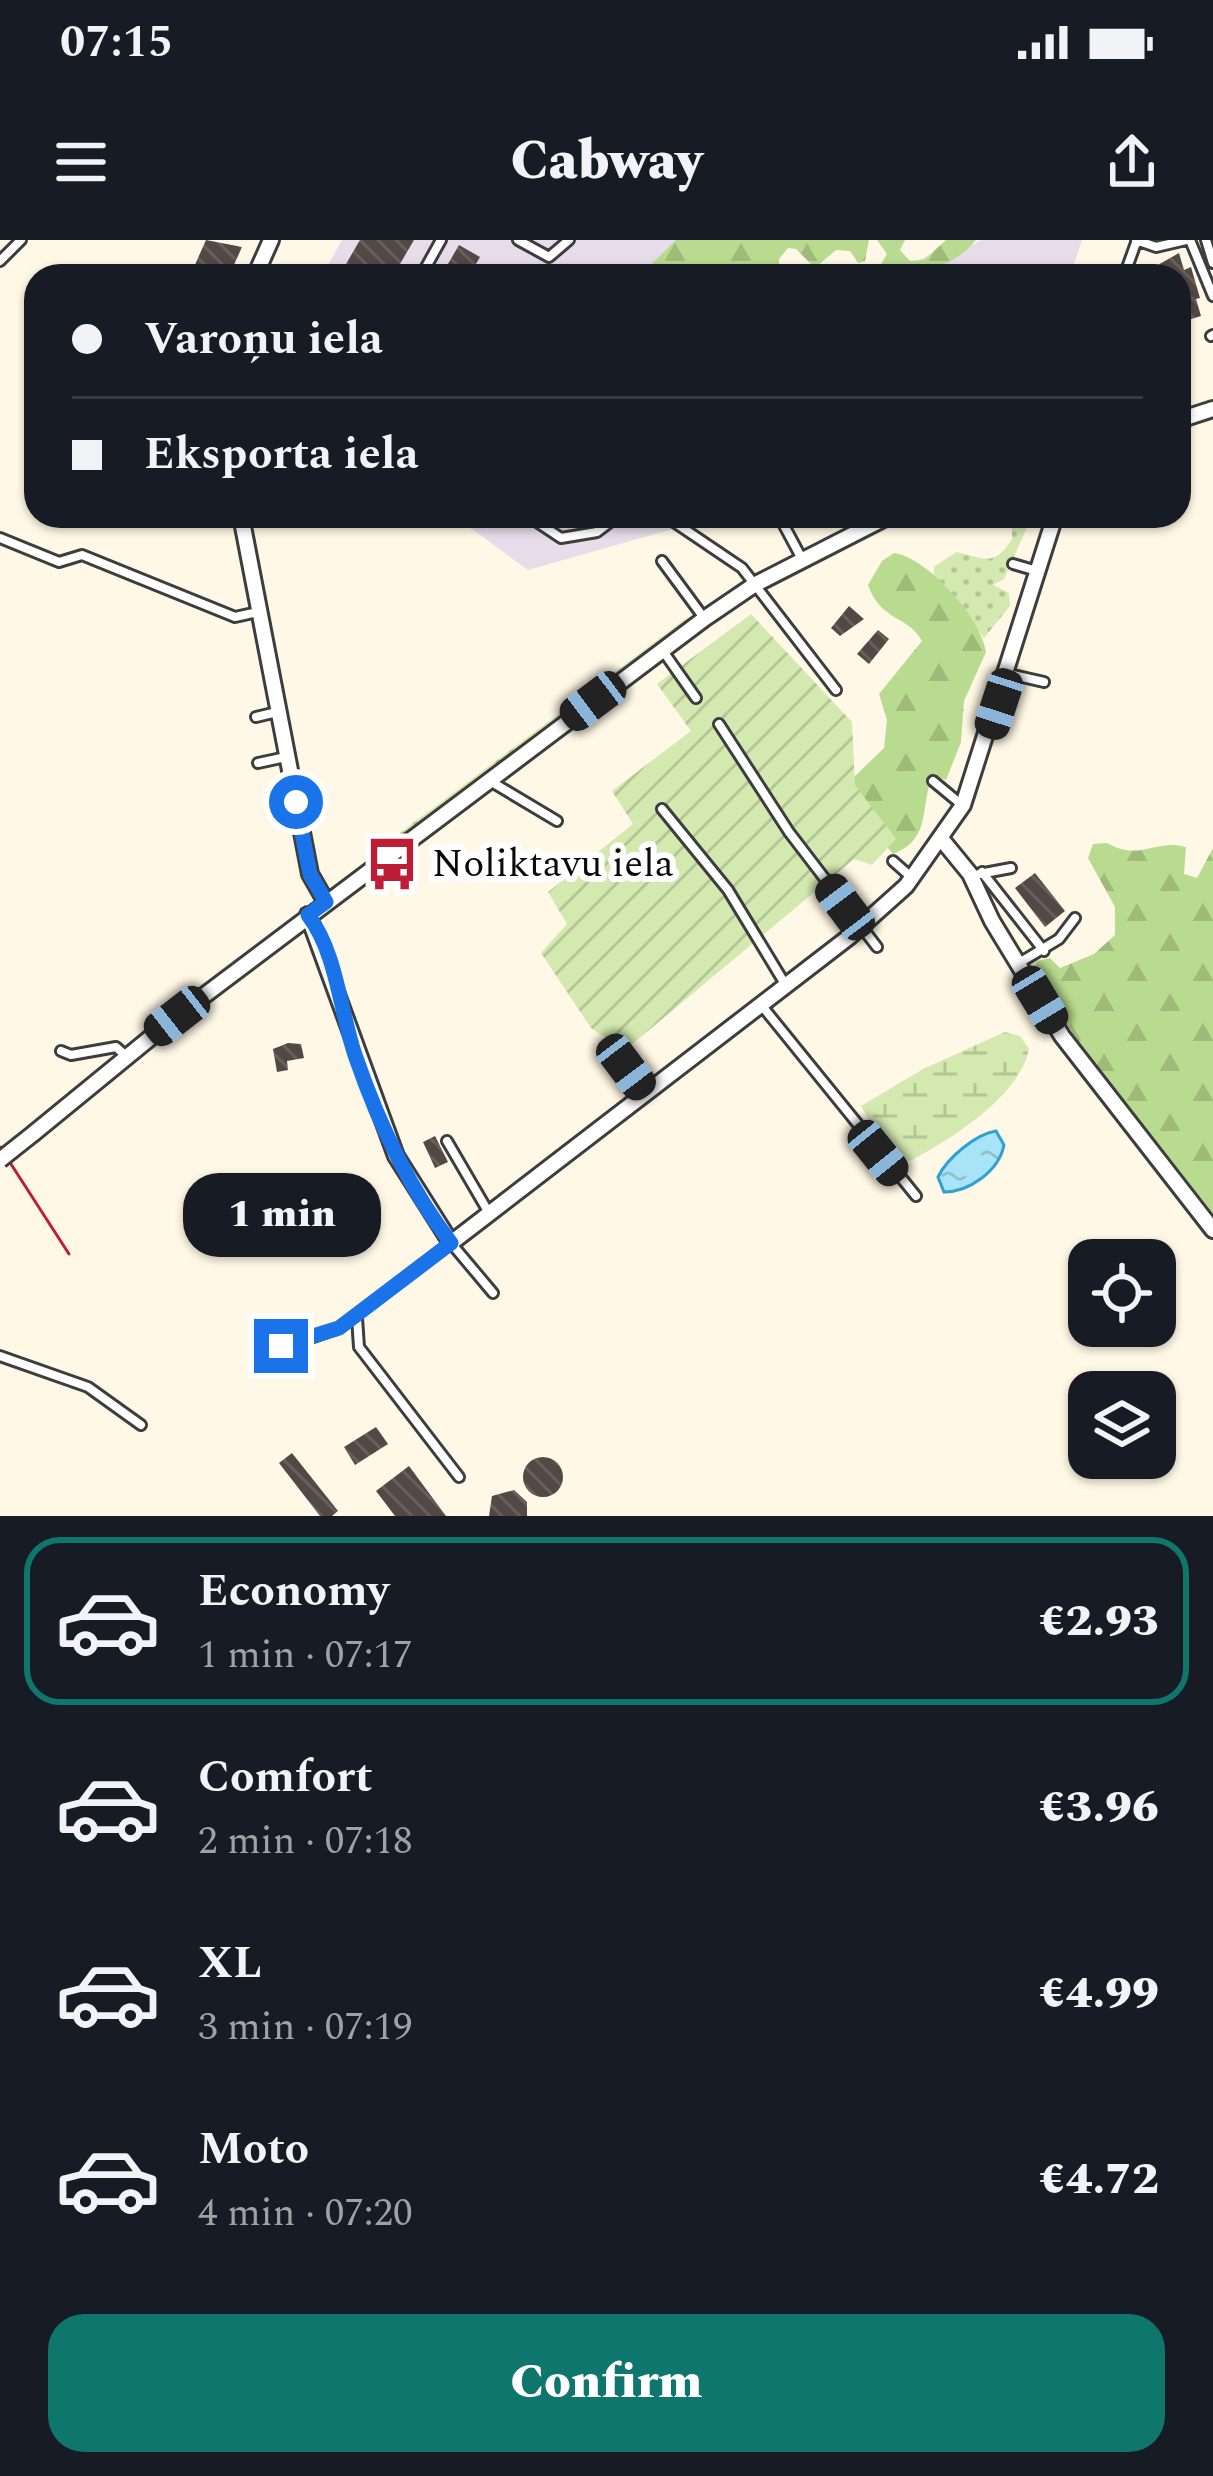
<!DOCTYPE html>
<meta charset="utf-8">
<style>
:root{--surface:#171b24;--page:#20242c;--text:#f1f3f6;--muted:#9ea1a6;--line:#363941;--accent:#0f766e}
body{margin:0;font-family:Spectral,serif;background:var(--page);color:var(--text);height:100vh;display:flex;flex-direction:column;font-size:45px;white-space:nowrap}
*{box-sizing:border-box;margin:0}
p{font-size:39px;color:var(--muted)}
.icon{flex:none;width:66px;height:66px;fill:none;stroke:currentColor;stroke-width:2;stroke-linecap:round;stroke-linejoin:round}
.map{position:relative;height:1276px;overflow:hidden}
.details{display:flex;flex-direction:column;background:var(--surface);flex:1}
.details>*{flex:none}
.banner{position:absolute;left:24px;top:24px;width:1167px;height:264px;border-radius:36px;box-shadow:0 3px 9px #0004;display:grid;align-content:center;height:264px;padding:0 48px;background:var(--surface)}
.tools{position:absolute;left:1068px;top:999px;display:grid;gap:24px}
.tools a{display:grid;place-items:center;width:108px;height:108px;border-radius:24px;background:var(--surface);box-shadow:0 3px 9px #0004;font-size:60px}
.end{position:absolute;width:54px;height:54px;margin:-27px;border:15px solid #1a73e8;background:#fff;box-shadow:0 0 0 6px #fff}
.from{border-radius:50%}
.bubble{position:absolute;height:84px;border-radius:36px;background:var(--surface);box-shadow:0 3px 9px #0004;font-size:39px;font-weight:800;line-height:84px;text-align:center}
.car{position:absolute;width:36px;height:72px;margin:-36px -18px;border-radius:15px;box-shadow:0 0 9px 3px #0007;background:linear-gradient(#222 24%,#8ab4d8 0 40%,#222 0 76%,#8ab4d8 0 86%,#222 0)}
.banner b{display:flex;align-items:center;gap:42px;height:114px;font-size:45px}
.banner b+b{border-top:3px solid var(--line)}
.banner i{width:30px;height:30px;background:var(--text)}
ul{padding:21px 0 0;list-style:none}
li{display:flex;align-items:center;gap:36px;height:168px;margin:0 24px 18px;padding:0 24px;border:6px solid transparent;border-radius:36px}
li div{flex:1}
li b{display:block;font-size:45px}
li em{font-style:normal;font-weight:800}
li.selected{border-color:var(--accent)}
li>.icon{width:108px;height:108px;stroke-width:1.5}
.cta{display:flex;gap:24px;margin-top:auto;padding:24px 48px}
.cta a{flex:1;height:138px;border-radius:36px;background:var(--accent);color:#fff;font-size:48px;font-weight:800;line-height:138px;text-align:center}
.status{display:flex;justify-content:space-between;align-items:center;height:84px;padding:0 60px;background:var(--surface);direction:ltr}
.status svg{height:33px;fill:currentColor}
header{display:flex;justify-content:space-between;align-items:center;height:156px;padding:0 48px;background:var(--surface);font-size:54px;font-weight:800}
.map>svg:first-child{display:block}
.industrial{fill:#e7ddea}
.grass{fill:url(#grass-dots)}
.forest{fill:url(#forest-firs)}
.wetland{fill:url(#wetland-marsh)}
.garden{fill:url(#garden-furrows)}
.water{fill:url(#water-ripples);stroke:#2ea1d1;stroke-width:3}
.building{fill:url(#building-back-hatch)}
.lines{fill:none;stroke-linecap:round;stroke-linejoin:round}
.service-casing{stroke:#3d3d3d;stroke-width:14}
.minor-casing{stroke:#3d3d3d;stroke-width:20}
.service{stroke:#fff;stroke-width:8}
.minor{stroke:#fff;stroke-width:14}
.rail{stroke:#bd1e36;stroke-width:3}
.minor-bridge-casing{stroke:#3d3d3d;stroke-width:20;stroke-linecap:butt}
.minor-bridge{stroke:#fff;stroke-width:14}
.route{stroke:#1a73e8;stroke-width:15}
.labels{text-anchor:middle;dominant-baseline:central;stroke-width:12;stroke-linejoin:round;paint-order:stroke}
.poi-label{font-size:39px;fill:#0a0a0a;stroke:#fff;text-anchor:start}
</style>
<div class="status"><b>07:15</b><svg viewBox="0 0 49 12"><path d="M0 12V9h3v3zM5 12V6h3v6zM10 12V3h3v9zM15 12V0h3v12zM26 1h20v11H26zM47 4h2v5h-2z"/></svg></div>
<header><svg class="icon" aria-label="menu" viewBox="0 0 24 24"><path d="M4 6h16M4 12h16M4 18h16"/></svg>Cabway<svg class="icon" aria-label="share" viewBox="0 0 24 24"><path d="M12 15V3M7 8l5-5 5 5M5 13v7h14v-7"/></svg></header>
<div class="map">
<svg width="1213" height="1276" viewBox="0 0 1213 1276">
<defs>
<pattern id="grass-dots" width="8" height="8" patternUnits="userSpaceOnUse" patternTransform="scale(3)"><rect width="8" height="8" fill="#d4e9b0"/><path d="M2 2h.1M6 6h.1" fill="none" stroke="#b5c696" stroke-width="1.8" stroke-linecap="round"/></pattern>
<pattern id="forest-firs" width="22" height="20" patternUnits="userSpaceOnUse" patternTransform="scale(3)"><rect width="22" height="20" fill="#b9db8f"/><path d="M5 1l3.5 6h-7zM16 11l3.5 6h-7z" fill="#9ebb7a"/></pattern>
<pattern id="wetland-marsh" width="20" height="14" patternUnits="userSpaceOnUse" patternTransform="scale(3)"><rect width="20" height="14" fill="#d4e9b0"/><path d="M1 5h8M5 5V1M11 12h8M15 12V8" fill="none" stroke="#b5c696"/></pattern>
<pattern id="garden-furrows" width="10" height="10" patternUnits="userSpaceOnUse" patternTransform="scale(3)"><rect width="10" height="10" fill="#d4e9b0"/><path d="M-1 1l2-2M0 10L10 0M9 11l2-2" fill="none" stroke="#b5c696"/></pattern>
<pattern id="water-ripples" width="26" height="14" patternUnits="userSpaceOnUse" patternTransform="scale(3)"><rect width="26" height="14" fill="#a9e3f8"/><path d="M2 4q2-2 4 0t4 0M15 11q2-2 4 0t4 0" fill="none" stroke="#90c1d3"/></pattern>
<pattern id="building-back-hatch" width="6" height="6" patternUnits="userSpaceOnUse" patternTransform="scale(3)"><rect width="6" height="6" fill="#524946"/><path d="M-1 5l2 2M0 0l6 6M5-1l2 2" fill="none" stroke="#665f5c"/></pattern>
</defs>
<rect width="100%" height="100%" fill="#fff8e6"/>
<path class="industrial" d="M342,0H706L678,36H322Z
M981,0H1082L1070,36H884L955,3L959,12Z
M454,276H678L673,289L528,330Z"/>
<path class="grass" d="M1012,276H1032L1004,339L993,345L1009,353L1010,366L984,398L934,339V327L956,312C984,318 994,328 1012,299Z
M688,377L685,384L369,620V616Z"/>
<path class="forest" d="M676,0H869L865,21L858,23L850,11L836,10L815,28L796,9L788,8L779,19L780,36H639Z
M877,0H905L900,10L910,21L924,20L946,0H976C953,30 909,36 874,36L887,14Z
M894,313C928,318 981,378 986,412L964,461L961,502L946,540L933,536C919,565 933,599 893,614L857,572L853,538L884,508L887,480L879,454L922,401C908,375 881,382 868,345L882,321Z
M1107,603C1141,622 1155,598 1186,607L1184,634L1197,638L1213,608V980L1132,882L1033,734L1037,721L1050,718L1060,728L1094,714L1115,695V667L1088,618L1093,604Z"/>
<path class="wetland" d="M1005,792L1020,796L1029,809C1020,856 951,899 910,921L884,904L861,866L923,829Z"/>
<path class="garden" d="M751,374L852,482L855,545L896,599L872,625L854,619L625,810L591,788L541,713L567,684L548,652L633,584L612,551L691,491L657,444Z"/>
<path class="water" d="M996,891L1004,905C999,931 969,952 944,952L938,937C947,918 976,894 996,891Z"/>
<path class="building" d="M206,0L242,7L229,36H190Z
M360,0H414L393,36H339Z
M459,5L480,17L469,36H441Z
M1179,13L1184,30L1191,27L1200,58L1196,59L1201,76L1188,80L1179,78V36H1159L1156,26Z
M849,366L864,379L840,396L831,388Z
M878,390L889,399L869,424L857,414Z
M1035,633L1065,671L1045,687L1015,648Z
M288,803L301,804L304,818L287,821L288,830L277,832L273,809Z
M435,896L448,922L435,928L423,902Z
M376,1187L388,1204L355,1225L344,1207Z
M292,1213L338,1271L332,1276H320L279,1223Z
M523 1237a20 20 0 1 1 40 0a20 20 0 1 1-40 0Z
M409,1226L446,1276H395L376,1251Z
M514,1250L527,1262V1276H489L492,1256Z"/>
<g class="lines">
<defs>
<path id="service" d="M518,0L549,17L569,0
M1136,0L1156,7L1186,0
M1190,0L1213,56
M1206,0L1213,23
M0,21L21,0
M421,36L441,0
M1124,36L1137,0
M1211,96L1213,95
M528,276L561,298L597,292L618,276
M665,276L742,328L836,450
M779,276L802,319
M0,298L59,322L82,315L235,377L258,372
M662,321L704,378
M1013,324L1037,331
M663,411L696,458
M1009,434L1044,442
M256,477L277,472
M719,484L789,592L877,707
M258,523L286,517
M490,541L557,581
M933,541L962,565
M662,569L728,650L785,744
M893,621L911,637
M982,632L1044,711
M979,634L1011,628
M1019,723L1059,699L1075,678
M762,766L916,956
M61,811L71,815L116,807L126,816
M626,827L646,852
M447,901L489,973
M357,1078L359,1107L459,1237
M0,1116L88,1147L141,1185
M257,1117L339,1088L451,1003L493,1053"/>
<path id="minor" d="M255,36L271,0
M1179,180L1213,169
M241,276L310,634L326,662
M943,601L970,634L992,681L1062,796L1213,990
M308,675L396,916L451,1003L849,697L906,646L963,565L1055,276
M34,893L177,776L704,379L754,345L889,276"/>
</defs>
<use href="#service" class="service-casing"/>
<use href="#minor" class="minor-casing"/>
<use href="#service" class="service"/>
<use href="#minor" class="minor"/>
<path class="rail" d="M0,907L69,1014"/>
<defs>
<path id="minor-bridge" d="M0,920L34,893"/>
</defs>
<use href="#minor-bridge" class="minor-bridge-casing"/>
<use href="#minor-bridge" class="minor-bridge"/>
</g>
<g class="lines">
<path class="route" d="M281,1106L339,1088L451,1003C408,947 378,882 355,815C340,771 337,713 308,675L326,662L310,634L296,562"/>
</g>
<defs>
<symbol id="bus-bare" viewBox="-9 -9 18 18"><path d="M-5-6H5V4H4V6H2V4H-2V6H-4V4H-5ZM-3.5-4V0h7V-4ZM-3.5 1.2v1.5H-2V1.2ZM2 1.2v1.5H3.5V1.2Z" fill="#bd1e36" stroke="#fff" stroke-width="2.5" paint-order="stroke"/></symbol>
</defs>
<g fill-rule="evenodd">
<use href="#bus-bare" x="354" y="586" width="76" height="76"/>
</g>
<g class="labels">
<g class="poi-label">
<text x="432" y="624">Noliktavu iela</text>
</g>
</g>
</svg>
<div class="tools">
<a><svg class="icon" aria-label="locate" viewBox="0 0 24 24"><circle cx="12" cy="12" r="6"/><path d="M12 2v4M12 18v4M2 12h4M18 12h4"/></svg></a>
<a><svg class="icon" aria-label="layers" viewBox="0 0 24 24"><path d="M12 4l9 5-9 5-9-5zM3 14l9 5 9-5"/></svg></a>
</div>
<i class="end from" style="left:296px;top:562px"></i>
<i class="end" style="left:281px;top:1106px"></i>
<div class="bubble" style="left:183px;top:933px;width:198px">1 min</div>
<i class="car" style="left:593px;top:461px;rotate:233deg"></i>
<i class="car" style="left:999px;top:464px;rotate:198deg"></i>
<i class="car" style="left:845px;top:667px;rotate:323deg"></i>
<i class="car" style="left:1040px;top:760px;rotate:149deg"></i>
<i class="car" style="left:177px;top:776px;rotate:232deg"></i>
<i class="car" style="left:626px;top:827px;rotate:143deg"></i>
<i class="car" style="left:878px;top:913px;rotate:141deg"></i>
<div class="banner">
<b><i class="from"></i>Varoņu iela</b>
<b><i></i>Eksporta iela</b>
</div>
</div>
<section class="details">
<ul>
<li class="selected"><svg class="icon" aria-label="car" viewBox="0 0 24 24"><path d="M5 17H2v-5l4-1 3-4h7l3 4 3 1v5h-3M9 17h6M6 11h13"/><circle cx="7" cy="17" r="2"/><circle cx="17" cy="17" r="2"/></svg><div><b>Economy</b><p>1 min · 07:17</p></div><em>€2.93</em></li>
<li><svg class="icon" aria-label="car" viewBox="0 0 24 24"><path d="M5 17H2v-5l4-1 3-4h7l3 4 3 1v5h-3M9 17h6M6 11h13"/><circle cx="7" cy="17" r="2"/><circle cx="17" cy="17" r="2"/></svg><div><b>Comfort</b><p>2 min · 07:18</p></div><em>€3.96</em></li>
<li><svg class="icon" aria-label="car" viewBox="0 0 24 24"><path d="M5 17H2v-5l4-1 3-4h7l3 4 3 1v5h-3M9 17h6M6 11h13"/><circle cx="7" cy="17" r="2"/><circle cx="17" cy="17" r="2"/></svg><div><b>XL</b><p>3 min · 07:19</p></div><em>€4.99</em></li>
<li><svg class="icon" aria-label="car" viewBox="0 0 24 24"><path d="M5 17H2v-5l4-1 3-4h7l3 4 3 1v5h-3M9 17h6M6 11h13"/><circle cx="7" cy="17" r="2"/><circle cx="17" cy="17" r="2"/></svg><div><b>Moto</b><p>4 min · 07:20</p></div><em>€4.72</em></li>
</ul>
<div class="cta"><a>Confirm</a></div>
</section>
